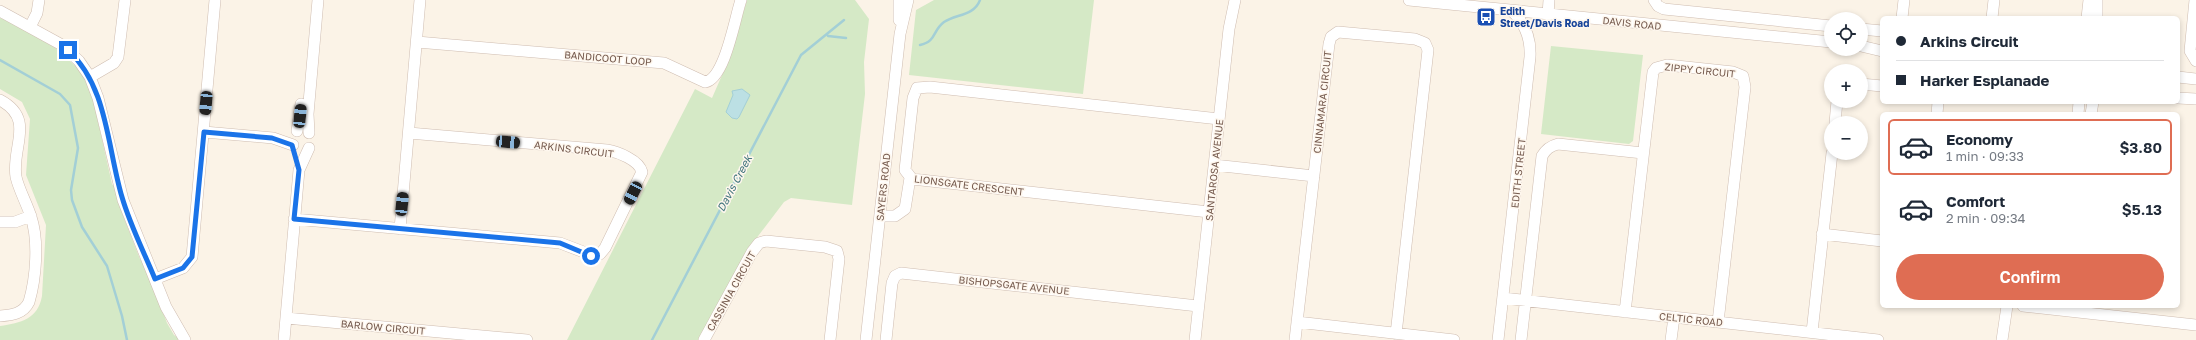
<!DOCTYPE html>
<meta charset="utf-8">
<style>
:root{--surface:#fff;--page:#f2f2f3;--text:#1f2937;--muted:#747a83;--line:#e0e1e3;--accent:#df6d53}
body{margin:0;font-family:"Golos Text",sans-serif;background:var(--page);color:var(--text);height:100vh;display:flex;flex-direction:column;font-size:15px;white-space:nowrap}
*{box-sizing:border-box;margin:0}
p{font-size:13px;color:var(--muted)}
.icon{flex:none;width:22px;height:22px;fill:none;stroke:currentColor;stroke-width:2;stroke-linecap:round;stroke-linejoin:round}
.map{position:relative;flex:1;overflow:hidden}
.details{position:absolute;left:1880px;top:112px;width:300px;height:196px;display:flex;flex-direction:column;background:var(--surface);border-radius:6px;box-shadow:0 2px 6px #0003}
.details>*{flex:none}
.banner{position:absolute;left:1880px;top:16px;width:300px;height:88px;border-radius:6px;box-shadow:0 2px 6px #0003;display:grid;align-content:center;height:88px;padding:0 16px;background:var(--surface)}
.controls{position:absolute;left:1824px;top:12px;display:grid;gap:8px}
.controls a{display:grid;place-items:center;width:44px;height:44px;border-radius:50%;background:var(--surface);box-shadow:0 2px 6px #0003;font-size:20px}
.end{position:absolute;width:18px;height:18px;margin:-9px;border:5px solid #1a73e8;background:#fff;box-shadow:0 0 0 2px #fff}
.from{border-radius:50%}
.car{position:absolute;width:12px;height:24px;margin:-12px -6px;border-radius:5px;box-shadow:0 0 3px 1px #0007;background:linear-gradient(#222 24%,#8ab4d8 0 40%,#222 0 76%,#8ab4d8 0 86%,#222 0)}
.banner b{display:flex;align-items:center;gap:14px;height:38px;font-size:15px}
.banner b+b{border-top:1px solid var(--line)}
.banner i{width:10px;height:10px;background:var(--text)}
ul{padding:7px 0 0;list-style:none}
li{display:flex;align-items:center;gap:12px;height:56px;margin:0 8px 6px;padding:0 8px;border:2px solid transparent;border-radius:6px}
li div{flex:1}
li b{display:block;font-size:15px}
li em{font-style:normal;font-weight:600}
li.on{border-color:var(--accent)}
li>.icon{width:36px;height:36px;stroke-width:1.5}
.cta{display:flex;gap:8px;margin-top:auto;padding:8px 16px}
.cta a{flex:1;height:46px;border-radius:24px;background:var(--accent);color:#fff;font-size:16px;font-weight:600;line-height:46px;text-align:center}
.map>svg:first-child{display:block}
.green{fill:#d5e9c6}
.water{fill:#bce0e4;stroke:#a3cfd6}
.lines{fill:none;stroke-linecap:round;stroke-linejoin:round}
.stream{stroke:#a3cfd6;stroke-width:2.5}
.minor-casing{stroke:#cfbdb1;stroke-width:12}
.minor{stroke:#fff;stroke-width:11}
.route{stroke:#1a73e8;stroke-width:5}
.labels{text-anchor:middle;dominant-baseline:central;stroke-width:3;stroke-linejoin:round;paint-order:stroke}
.transit-label{font-size:10px;font-weight:bold;fill:#164399;stroke:#fef7ee;text-anchor:start}
.street-label{font-size:10px;fill:#74594d;stroke:#fef7ee}
.water-label{font-size:11px;font-style:italic;fill:#44777f;stroke:#fef7ee}
</style>
<div class="map">
<svg width="2196" height="340" viewBox="0 0 2196 340">
<rect width="100%" height="100%" fill="#fbf3e7"/>
<path class="green" d="M747,0H855L869,19L864,62L865,94L852,205L791,198L784,202L746,252L698,340H567L695,89L712,98L730,57Z
M934,0H1094L1083,94L909,75L916,10Z
M0,18L7,19L57,49L84,74L93,99L112,184L116,188L122,213L140,259L145,264L167,323L174,335L181,340H0V326C21,323 38,319 42,296L46,225L26,175L30,119L22,102L0,89Z
M1551,46L1643,55L1633,141L1629,144L1541,134Z"/>
<path class="water" d="M742,89L750,95L739,117L737,119L732,118L726,112L733,95L732,91Z"/>
<g class="lines">
<path class="stream" d="M828,36L846,38
M920,45C937,41 932,31 944,22C956,14 974,16 980,0
M0,60L60,94L70,105L78,148L71,190L72,200L82,227L107,266L122,316L127,340
M652,340L801,55L844,20"/>
<defs>
<path id="minor" d="M899,0V20
M1409,0L1831,42
M1654,0L1658,6L1664,9L1831,26
M2097,0V18
M2195,0L2190,51L2196,61
M0,11L62,45L79,61L90,77L98,98L123,200L166,307L185,340
M1548,15L1549,0
M1902,18L1904,0
M1992,18L1994,0
M2087,18L2089,0
M30,27L37,13L39,0
M1861,29L1882,31
M417,42L664,63L705,82C725,79 735,17 741,0
M1861,46L1882,51
M90,77L114,63L118,57L125,0
M2178,77L2196,79
M1861,84L1882,86
M2178,98L2196,99
M0,100C36,119 11,147 16,177C19,190 27,204 31,217C39,241 36,278 29,302C23,314 12,315 0,316
M1937,114L1938,102
M2078,114L2079,102
M2091,114L2093,102
M1835,123L1837,101
M297,131L301,104
M204,132L273,138L293,145
M309,133L308,114L318,0
M1214,165L1314,176
M1209,212L912,179L905,170L913,98L917,88L930,87L1219,119
M880,216H895L905,209L910,178
M294,219L560,243L594,256L600,254L605,248L642,172C639,160 618,152 607,150L409,133
M0,222H15L31,216
M400,229L420,0
M1822,234L1882,241
M155,279L183,268L192,257L215,0
M1503,298L1878,340
M2023,306L2196,325
M1625,312L1653,72L1656,68L1667,65L1733,72L1743,76L1745,87L1718,322
M286,318L527,340
M1297,322L1454,340
M1812,332L1832,153
M284,340L299,170L309,148
M704,340L752,252L759,243L766,241L825,247L837,251L839,259L830,340
M866,340L900,34L908,0
M886,340L892,283L895,276L901,273L1198,306
M1195,340L1229,29L1235,0
M1295,340L1329,44L1331,37L1338,32L1415,39L1425,43L1428,50L1396,334
M1498,340L1530,57C1531,39 1526,24 1512,11
M1521,340L1542,156C1546,149 1550,146 1558,144L1643,153
M1671,340L1674,317
M2002,340L2007,306"/>
</defs>
<use href="#minor" class="minor-casing"/>
<use href="#minor" class="minor"/>
</g>
<g class="lines">
<path class="route" d="M68,50C108,87 107,147 122,197C130,225 144,252 155,279L183,268L192,257L204,132L272,138L292,145L299,170L294,219L560,243L591,256"/>
</g>
<defs>
<symbol id="bus-square" viewBox="-11 -11 22 22"><rect x="-9" y="-9" width="18" height="18" rx="4" fill="#1a4fb4" stroke="#fef7ee"/><path d="M-5-6H5V4H4V6H2V4H-2V6H-4V4H-5ZM-3.5-4V0h7V-4ZM-3.5 1.2v1.5H-2V1.2ZM2 1.2v1.5H3.5V1.2Z" fill="#fff"/></symbol>
</defs>
<g fill-rule="evenodd">
<use href="#bus-square" x="1475" y="6" width="22" height="22"/>
</g>
<g class="labels">
<g class="transit-label">
<text x="1500" y="11">Edith<tspan x="1500" dy="12">Street/Davis Road</tspan></text>
</g>
<g class="street-label">
<text transform="translate(1632 23) rotate(6)">DAVIS ROAD</text>
<text transform="translate(608 58) rotate(5)">BANDICOOT LOOP</text>
<text transform="translate(1700 70) rotate(6)">ZIPPY CIRCUIT</text>
<text transform="translate(1322 102) rotate(-84)">CINNAMARA CIRCUIT</text>
<text transform="translate(574 149) rotate(7)">ARKINS CIRCUIT</text>
<text transform="translate(1214 170) rotate(-84)">SANTAROSA AVENUE</text>
<text transform="translate(1518 173) rotate(-84)">EDITH STREET</text>
<text transform="translate(969 185) rotate(7)">LIONSGATE CRESCENT</text>
<text transform="translate(883 187) rotate(-84)">SAYERS ROAD</text>
<text transform="translate(1014 285) rotate(6)">BISHOPSGATE AVENUE</text>
<text transform="translate(731 291) rotate(-61)">CASSINIA CIRCUIT</text>
<text transform="translate(1691 319) rotate(6)">CELTIC ROAD</text>
<text transform="translate(383 327) rotate(5)">BARLOW CIRCUIT</text>
</g>
<g class="water-label">
<text transform="translate(734 183) rotate(-62)">Davis Creek</text>
</g>
</g>
</svg>
<div class="controls">
<a><svg class="icon" aria-label="locate" viewBox="0 0 24 24"><circle cx="12" cy="12" r="6"/><path d="M12 2v4M12 18v4M2 12h4M18 12h4"/></svg></a>
<a>+</a>
<a>−</a>
</div>
<i class="end from" style="left:591px;top:256px"></i>
<i class="end" style="left:68px;top:50px"></i>
<i class="car" style="left:206px;top:103px;rotate:185deg"></i>
<i class="car" style="left:300px;top:116px;rotate:6deg"></i>
<i class="car" style="left:508px;top:142px;rotate:95deg"></i>
<i class="car" style="left:633px;top:193px;rotate:207deg"></i>
<i class="car" style="left:402px;top:204px;rotate:6deg"></i>
<div class="banner">
<b><i class="from"></i>Arkins Circuit</b>
<b><i></i>Harker Esplanade</b>
</div>
<section class="details">
<ul>
<li class="on"><svg class="icon" aria-label="car" viewBox="0 0 24 24"><path d="M5 17H2v-5l4-1 3-4h7l3 4 3 1v5h-3M9 17h6M6 11h13"/><circle cx="7" cy="17" r="2"/><circle cx="17" cy="17" r="2"/></svg><div><b>Economy</b><p>1 min · 09:33</p></div><em>$3.80</em></li>
<li><svg class="icon" aria-label="car" viewBox="0 0 24 24"><path d="M5 17H2v-5l4-1 3-4h7l3 4 3 1v5h-3M9 17h6M6 11h13"/><circle cx="7" cy="17" r="2"/><circle cx="17" cy="17" r="2"/></svg><div><b>Comfort</b><p>2 min · 09:34</p></div><em>$5.13</em></li>
</ul>
<div class="cta"><a>Confirm</a></div>
</section>
</div>
